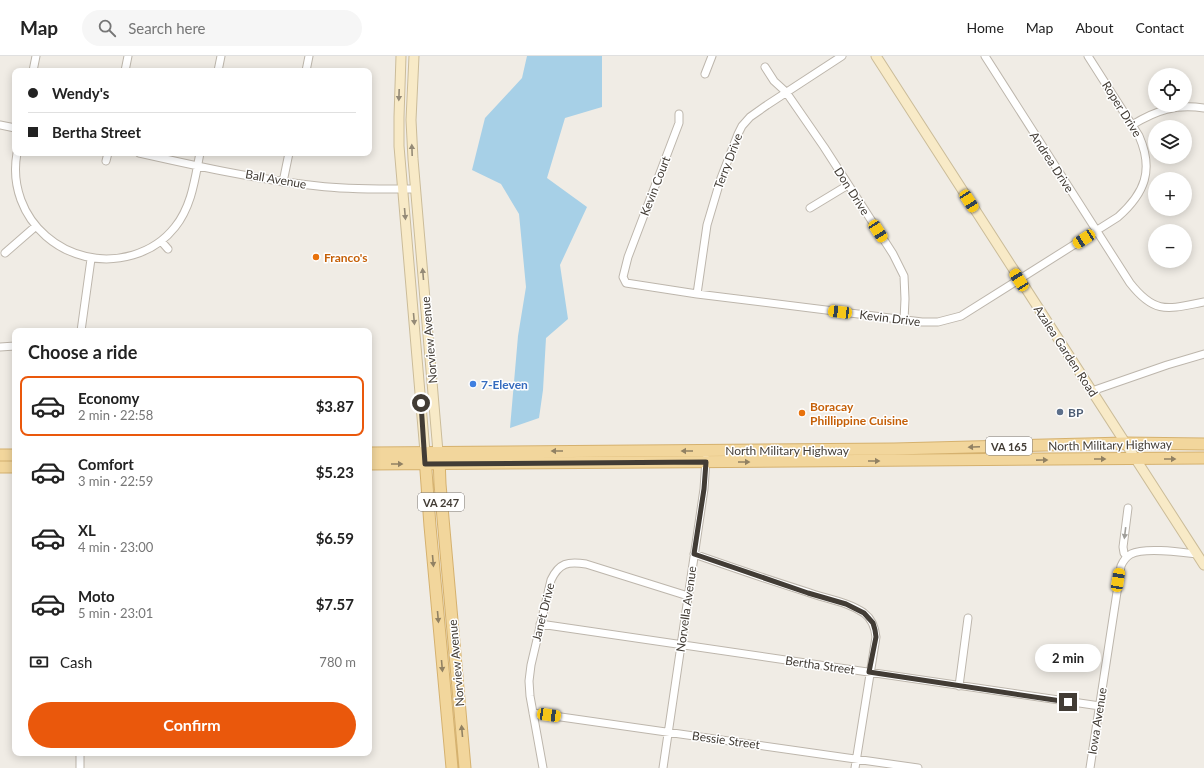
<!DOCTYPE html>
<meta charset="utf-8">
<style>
:root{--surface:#fff;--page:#f6f6f6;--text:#222;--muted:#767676;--line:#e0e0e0;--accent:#ea580c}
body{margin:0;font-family:Lato,sans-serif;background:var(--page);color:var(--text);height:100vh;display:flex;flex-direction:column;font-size:15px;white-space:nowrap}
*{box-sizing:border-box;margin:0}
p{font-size:13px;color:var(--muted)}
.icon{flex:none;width:22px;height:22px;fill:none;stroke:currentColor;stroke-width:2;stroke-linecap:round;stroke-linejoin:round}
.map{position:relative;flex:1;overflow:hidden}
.side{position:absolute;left:12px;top:272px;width:360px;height:428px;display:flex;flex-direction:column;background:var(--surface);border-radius:8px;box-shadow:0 2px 10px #0003}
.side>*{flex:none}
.banner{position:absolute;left:12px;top:12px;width:360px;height:88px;border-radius:8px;box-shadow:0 2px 10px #0003;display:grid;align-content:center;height:88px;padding:0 16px;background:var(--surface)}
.fabs{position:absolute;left:1148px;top:12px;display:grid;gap:8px}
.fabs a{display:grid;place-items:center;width:44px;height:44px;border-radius:50%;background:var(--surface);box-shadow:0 2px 10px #0003;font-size:20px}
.end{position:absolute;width:18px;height:18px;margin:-9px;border:5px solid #423c35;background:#fff;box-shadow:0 0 0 2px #fff}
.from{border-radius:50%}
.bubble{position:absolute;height:28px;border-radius:14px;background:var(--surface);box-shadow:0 2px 10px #0003;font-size:13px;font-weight:700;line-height:28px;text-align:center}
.car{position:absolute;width:12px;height:24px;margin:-12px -6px;border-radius:5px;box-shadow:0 0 3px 1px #0007;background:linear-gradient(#f5c518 24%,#345 0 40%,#f5c518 0 76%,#345 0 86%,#f5c518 0)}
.banner b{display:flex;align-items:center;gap:14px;height:38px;font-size:15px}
.banner b+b{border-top:1px solid var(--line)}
.banner i{width:10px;height:10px;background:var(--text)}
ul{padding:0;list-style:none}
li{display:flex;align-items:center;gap:12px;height:60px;margin:0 8px 6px;padding:0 8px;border:2px solid transparent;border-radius:8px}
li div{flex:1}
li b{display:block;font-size:15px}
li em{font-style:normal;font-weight:700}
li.on{border-color:var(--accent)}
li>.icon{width:36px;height:36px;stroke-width:1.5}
h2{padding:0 16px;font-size:18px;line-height:48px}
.pay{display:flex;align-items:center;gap:10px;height:44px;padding:0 16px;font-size:15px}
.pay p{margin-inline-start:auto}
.primary-button{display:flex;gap:8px;margin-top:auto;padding:8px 16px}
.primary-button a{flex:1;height:46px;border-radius:24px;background:var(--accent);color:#fff;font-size:16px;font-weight:700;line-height:46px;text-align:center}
header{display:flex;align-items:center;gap:24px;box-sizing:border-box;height:56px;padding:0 20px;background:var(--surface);border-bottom:1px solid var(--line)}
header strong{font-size:19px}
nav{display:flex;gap:22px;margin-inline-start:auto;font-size:14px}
.search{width:280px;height:36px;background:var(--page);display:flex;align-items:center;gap:10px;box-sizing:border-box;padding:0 14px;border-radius:22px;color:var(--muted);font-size:15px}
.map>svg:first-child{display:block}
.water{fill:#a7d0e7}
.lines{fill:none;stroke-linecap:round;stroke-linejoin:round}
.minor-casing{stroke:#bdb6ac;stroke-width:9}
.secondary-casing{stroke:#cbbc99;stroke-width:11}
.primary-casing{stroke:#d5b16e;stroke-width:13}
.minor{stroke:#fff;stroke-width:7}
.secondary{stroke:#f8eac7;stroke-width:9}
.primary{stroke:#f2d69c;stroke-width:11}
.oneway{fill:#948a77}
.oneway2{fill:#918163}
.oneway3{fill:#a09e9a}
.route{stroke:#423c35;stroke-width:5}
.food-dot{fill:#e8710a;stroke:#fff;stroke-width:1.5}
.shop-dot{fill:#3f7fe0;stroke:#fff;stroke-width:1.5}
.service-dot{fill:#5c6f8a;stroke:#fff;stroke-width:1.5}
.labels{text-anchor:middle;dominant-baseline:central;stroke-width:3;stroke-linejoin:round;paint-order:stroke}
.shield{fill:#fff;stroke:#7b7672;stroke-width:1}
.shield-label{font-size:11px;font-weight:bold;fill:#423c35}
.street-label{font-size:12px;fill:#423c35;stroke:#fff}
.food-label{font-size:12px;font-weight:bold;fill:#c56008;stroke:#fff;text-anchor:start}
.shop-label{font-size:12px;font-weight:bold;fill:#366cbe;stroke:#fff;text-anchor:start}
.service-label{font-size:12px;font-weight:bold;fill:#4e5e75;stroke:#fff;text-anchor:start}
</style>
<header>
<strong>Map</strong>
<div class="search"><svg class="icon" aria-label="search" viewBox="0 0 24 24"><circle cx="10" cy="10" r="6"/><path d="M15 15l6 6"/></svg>Search here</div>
<nav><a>Home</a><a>Map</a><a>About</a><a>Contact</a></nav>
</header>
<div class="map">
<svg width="1204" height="712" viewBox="0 0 1204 712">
<rect width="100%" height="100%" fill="#f0ece5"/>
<path class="water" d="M527,0H602V51L565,62L547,122L587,151L560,209L568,263L546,282L543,334L539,362L510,372L518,280L526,231L519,158L501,128L472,114L485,62L522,22Z"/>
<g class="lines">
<defs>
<path id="minor" d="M985,0L1130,227C1155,259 1168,253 1204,246
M765,11L774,25L786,36L824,91L893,198L904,220L905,243L904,264
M33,15L36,0
M125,15L128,0
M218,15L221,0
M306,15L309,0
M705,18L712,0
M679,58V67L628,201L623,221L626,227L697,238L922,266H938L961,260L1118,161C1145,137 1154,114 1139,80L1088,0
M0,69L15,72
M1132,69C1157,54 1175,48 1204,52
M17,97C5,164 68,218 133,199C150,194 164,185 175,171C192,150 195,122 200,97
M139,97C197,110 259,124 318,130C350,134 383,133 415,133
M106,105L108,97
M283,126L289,97
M810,152L848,129
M161,185L168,193
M5,197L36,170
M697,238L707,169L721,122L738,78L742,70L750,61L767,49L842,0
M81,275L91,203
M0,291L15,290
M1092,335L1167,309L1204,298
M694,498C731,511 769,524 807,536C825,543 847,545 864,557C872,563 875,571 876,581L855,712
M1127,501L1124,497L1123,491L1128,452
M540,568L1100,650
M959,630L968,562
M533,657L918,712
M80,697V712
M543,712L530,640L529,625L531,609L551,524C559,507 568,505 586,508L688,540
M663,712L704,433L706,403
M1090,712L1121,510C1123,505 1126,501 1131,498C1145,491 1180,496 1196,498"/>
<path id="secondary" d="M401,0L399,61V90L425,396
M414,0L411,64L413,103L438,396
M876,0L1204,509"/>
<path id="primary" d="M369,397L894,393L1125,387L1204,388
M0,399H15
M425,401L430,470L452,712
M439,401L440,428L465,712
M369,408L1204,402
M0,411H15"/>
</defs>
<use href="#minor" class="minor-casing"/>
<use href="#secondary" class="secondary-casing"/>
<use href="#primary" class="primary-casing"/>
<use href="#minor" class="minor"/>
<use href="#secondary" class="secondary"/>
<use href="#primary" class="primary"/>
</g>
<defs><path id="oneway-solid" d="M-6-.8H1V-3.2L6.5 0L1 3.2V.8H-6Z"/></defs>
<g class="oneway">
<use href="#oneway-solid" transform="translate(399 39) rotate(92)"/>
<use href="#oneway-solid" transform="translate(412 94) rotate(-92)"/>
<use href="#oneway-solid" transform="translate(405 158) rotate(85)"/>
<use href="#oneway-solid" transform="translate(423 218) rotate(-95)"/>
<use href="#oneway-solid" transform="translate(414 263) rotate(85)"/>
</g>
<g class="oneway2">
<use href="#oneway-solid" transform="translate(974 391) rotate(178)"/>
<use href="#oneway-solid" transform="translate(557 395) rotate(180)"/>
<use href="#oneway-solid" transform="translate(687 395) rotate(180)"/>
<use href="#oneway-solid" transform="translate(1100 403)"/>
<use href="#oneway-solid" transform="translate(1170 403)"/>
<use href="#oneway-solid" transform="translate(1042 404) rotate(-1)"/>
<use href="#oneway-solid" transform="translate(874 405)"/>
<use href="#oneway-solid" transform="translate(744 406)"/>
<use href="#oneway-solid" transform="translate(397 408)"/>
<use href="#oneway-solid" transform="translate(433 505) rotate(85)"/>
<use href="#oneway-solid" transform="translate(438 561) rotate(85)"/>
<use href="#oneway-solid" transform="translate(442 610) rotate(85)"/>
<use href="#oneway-solid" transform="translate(462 675) rotate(-95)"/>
</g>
<use class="oneway3" href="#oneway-solid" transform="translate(1125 477) rotate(97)"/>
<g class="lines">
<path class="route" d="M421,347L425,408L706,406L704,433L694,498L808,537L846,548L864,557L873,567L875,574L876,581L869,616L1068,646"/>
</g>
<g class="food-dot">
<circle cx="316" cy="201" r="4"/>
<circle cx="802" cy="357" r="4"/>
</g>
<circle class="shop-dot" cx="473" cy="328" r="4"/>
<circle class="service-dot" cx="1060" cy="356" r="4"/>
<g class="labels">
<g class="shield">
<rect x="986" y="381" width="46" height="18" rx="3"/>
<rect x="418" y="437" width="46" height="18" rx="3"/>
</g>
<g class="shield-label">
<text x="1009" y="390">VA 165</text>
<text x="441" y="446">VA 247</text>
</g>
<g class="street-label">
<text transform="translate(1122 53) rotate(58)">Roper Drive</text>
<text transform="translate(728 105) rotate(-69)">Terry Drive</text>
<text transform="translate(1052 106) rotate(57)">Andrea Drive</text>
<text transform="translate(276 123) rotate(10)">Ball Avenue</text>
<text transform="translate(655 130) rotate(-69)">Kevin Court</text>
<text transform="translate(852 135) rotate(57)">Don Drive</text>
<text transform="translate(890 262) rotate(7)">Kevin Drive</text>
<text transform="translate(429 284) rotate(-95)">Norview Avenue</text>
<text transform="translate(1066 295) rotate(57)">Azalea Garden Road</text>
<text transform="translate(1110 389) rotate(-1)">North Military Highway</text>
<text x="787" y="394">North Military Highway</text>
<text transform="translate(686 553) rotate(-82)">Norvella Avenue</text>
<text transform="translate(543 556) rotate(-76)">Janet Drive</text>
<text transform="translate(456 607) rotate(-95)">Norview Avenue</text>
<text transform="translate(820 609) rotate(8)">Bertha Street</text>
<text transform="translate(1097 665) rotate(-81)">Iowa Avenue</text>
<text transform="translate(726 684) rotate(8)">Bessie Street</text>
</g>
<g class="food-label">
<text x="324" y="201">Franco's</text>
<text x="810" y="350">Boracay<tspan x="810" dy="14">Phillippine Cuisine</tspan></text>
</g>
<g class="shop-label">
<text x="481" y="328">7-Eleven</text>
</g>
<g class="service-label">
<text x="1068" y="356">BP</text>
</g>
</g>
</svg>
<div class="fabs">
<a><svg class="icon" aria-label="locate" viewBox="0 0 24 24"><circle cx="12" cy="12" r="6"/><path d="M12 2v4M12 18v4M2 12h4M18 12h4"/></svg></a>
<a><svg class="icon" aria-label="layers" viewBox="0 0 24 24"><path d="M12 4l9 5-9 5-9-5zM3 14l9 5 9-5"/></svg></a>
<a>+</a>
<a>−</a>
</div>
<i class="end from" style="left:421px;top:347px"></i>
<i class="end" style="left:1068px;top:646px"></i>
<div class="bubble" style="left:1035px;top:588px;width:66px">2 min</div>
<i class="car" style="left:969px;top:145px;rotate:147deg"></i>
<i class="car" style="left:878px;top:175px;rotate:147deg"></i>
<i class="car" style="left:1084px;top:183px;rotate:237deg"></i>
<i class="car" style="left:1019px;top:224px;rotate:327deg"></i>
<i class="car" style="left:840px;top:256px;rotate:277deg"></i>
<i class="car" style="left:1118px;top:524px;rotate:9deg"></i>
<i class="car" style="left:549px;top:659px;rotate:98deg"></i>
<div class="banner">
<b><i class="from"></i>Wendy's</b>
<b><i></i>Bertha Street</b>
</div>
<section class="side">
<h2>Choose a ride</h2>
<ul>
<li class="on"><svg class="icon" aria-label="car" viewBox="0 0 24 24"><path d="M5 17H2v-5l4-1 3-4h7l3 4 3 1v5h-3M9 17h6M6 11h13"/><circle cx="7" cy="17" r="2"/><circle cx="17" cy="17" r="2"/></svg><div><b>Economy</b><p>2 min · 22:58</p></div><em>$3.87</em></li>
<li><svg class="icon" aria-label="car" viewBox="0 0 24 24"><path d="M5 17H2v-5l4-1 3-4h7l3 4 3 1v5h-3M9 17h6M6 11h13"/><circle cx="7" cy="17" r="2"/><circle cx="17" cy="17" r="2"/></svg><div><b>Comfort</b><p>3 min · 22:59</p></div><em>$5.23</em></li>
<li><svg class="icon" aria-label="car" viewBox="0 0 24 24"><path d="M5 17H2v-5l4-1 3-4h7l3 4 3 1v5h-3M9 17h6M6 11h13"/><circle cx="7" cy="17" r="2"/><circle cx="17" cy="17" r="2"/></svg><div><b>XL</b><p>4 min · 23:00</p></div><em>$6.59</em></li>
<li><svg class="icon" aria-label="car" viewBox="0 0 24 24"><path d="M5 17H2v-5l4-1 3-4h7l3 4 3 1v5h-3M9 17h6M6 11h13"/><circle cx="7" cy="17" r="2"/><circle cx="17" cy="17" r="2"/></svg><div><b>Moto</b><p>5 min · 23:01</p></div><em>$7.57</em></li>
</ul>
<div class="pay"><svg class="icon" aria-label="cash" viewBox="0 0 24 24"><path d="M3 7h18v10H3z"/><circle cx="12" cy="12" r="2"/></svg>Cash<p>780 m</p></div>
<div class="primary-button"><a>Confirm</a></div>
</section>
</div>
